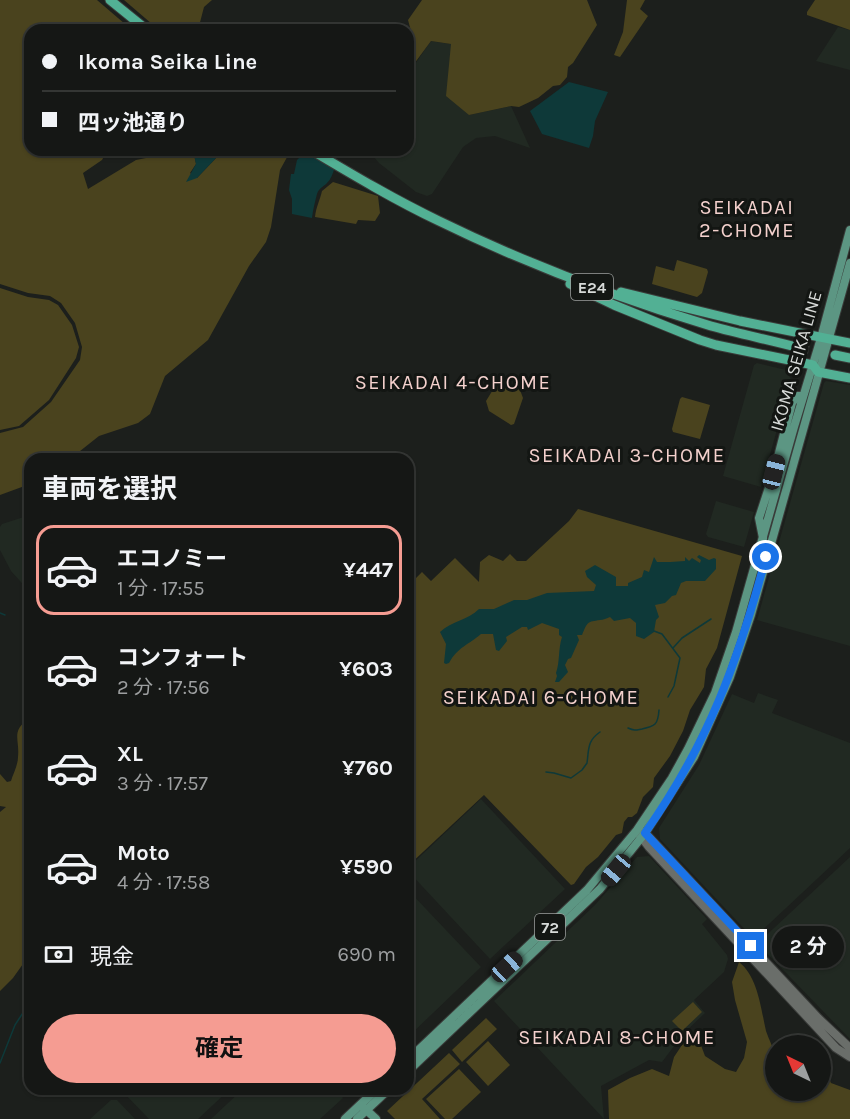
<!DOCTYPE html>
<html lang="ja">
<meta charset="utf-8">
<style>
:root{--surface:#151715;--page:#1e201e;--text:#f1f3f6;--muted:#9d9fa0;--line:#343634;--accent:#f59c92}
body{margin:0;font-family:Karla,"Noto Sans JP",sans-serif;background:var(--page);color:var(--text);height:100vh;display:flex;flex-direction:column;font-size:22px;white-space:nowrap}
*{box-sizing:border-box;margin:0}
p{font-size:20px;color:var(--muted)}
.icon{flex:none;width:33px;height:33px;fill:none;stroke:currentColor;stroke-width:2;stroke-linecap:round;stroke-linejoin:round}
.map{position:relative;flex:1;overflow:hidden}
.details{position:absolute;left:24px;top:453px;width:390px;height:642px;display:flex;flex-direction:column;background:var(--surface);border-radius:18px;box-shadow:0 2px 4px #0004,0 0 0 2px var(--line)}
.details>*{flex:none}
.banner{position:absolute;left:24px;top:24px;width:390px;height:132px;border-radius:18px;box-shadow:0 2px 4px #0004,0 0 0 2px var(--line);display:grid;align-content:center;height:132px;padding:0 18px;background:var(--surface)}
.needle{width:39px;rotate:317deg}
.tools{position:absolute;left:765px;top:1035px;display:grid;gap:12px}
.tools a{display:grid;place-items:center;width:66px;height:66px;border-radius:50%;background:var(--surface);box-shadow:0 2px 4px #0004,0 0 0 2px var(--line);font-size:30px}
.end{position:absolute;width:27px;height:27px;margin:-14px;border:8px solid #1a73e8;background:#fff;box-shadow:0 0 0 3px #fff}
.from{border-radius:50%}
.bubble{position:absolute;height:42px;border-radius:21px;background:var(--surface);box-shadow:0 2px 4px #0004,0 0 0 2px var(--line);font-size:20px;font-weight:700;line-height:42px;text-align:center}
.car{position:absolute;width:18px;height:36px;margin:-18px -9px;border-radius:8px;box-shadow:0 0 4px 2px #0007;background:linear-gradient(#222 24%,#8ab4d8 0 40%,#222 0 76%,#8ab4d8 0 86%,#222 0)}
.banner b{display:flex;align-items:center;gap:21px;height:57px;font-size:22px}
.banner b+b{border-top:2px solid var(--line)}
.banner i{width:15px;height:15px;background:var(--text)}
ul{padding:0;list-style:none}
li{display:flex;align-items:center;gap:18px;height:90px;margin:0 12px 9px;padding:0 6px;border:3px solid transparent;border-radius:18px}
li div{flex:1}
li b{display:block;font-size:22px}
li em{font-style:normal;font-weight:700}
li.active{border-color:var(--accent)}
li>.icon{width:54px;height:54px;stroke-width:1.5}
h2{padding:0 18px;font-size:27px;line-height:72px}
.pay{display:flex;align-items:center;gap:15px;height:66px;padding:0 18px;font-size:22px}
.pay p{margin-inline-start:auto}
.primary-button{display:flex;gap:12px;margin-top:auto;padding:12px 18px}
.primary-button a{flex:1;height:69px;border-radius:36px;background:var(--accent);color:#111;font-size:24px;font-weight:700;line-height:69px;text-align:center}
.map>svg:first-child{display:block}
.built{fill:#212922}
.green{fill:#4a431e}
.water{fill:#0e3939}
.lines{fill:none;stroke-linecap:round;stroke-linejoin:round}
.stream{stroke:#0e3939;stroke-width:1.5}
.motorway-tunnel{stroke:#383b38;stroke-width:9;stroke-dasharray:9 4.5;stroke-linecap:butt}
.secondary-casing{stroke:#393b39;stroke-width:10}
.primary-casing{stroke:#393b39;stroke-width:10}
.motorway-casing{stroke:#393b39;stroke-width:11}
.secondary{stroke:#6a6e6a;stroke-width:8}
.primary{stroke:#5c9683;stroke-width:8}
.motorway{stroke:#52b094;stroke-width:9}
.route{stroke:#1a73e8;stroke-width:8}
.labels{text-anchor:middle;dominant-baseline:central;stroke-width:6;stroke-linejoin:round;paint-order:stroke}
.shield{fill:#131613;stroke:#9c9f9d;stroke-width:1.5}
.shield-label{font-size:16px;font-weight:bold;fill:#d7dad8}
.street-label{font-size:18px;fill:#d7dad8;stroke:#131613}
.neighbourhood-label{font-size:20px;letter-spacing:1.5px;fill:#f4d1cd;stroke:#131613}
</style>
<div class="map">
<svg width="850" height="1119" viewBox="0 0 850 1119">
<rect width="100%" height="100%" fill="#1c1f1c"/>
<path class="built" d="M838,27L850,30V70L816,61Z
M431,41L451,44L469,115L511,106L530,148L495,136L476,138L463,147L432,194L427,196L416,192L379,163L368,150H408V64H415Z
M757,363L786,370L791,379L761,487L723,476L754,365Z
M826,381L850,385V646L757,620L824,383Z
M716,501L754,512L744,547L708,537L706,534Z
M30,515V592L11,571L0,550V527L2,524Z
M758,693L778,700L772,713L850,743V848L755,937H752L660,839L659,828L699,765L732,694L754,703Z
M481,799L565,889L490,959L408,871V868Z
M649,856L707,919L702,924L727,955L728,959L724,972L694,1000L705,1013L684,1033L662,1062L649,1060L601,1086L604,1119L494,1001L595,905L637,857Z
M850,857V1039L759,945V942Z
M408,890L481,967L408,1037Z
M124,1089H230L198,1119H149L123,1092Z
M243,1089H336L343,1098L320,1119H211Z
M111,1100H117L135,1119H90Z"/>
<path class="green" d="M0,0H97L132,30H30V150H113L107,151L102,160L83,173L88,189L136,160L151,157V150H155V154L173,156L186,153L194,154L196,164L190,173L197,178L216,158L214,150H291L280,170L271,227L266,242L249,266L208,340L165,376L150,414L138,423L99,436L70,459H30V484L0,495V433L23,427L51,402L80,360L82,347L75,323L61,303L50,296L28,293L0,284Z
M124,0H212L204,7L198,30H159Z
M422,0H587L597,25L573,63L568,67L567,77L560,85L553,86L538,98L519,107L511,106L469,115L446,96L451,44L431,41L414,64H408V49L414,42L408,20Z
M627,0H645L640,9L648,16L620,57L614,55L623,32Z
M815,0H850V30L807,15V12Z
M333,182L378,196L380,213L375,221L358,220L356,224L315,217C316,207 320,200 322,191Z
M677,260L707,269L708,272L702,293L697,297L652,284L656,266L674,271Z
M0,288L28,297L49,300L58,305L72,325L79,347L76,358L49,400L19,426L0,430Z
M499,380L520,390L523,398L514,424L511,425L489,411L486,401Z
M682,397L710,405L700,439L673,432L672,429L680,399Z
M578,509L742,556L717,648L706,669L704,687L690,710L683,731L670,756L654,778L653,787L643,797L637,813L632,817H628L624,822L622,833L616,835L598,857L586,867L574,884L571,885L484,795L408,866V586L422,572L431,581L455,558L479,582L480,562L489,555L503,561L510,554L517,561H526L569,521Z
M30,718V954L13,978L0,991V812L6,807L0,806V774L7,782L11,781C13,774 18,765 18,757C20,739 10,731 30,718Z
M739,962C758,977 761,1009 766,1031C769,1040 774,1049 776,1057C778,1067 776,1080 776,1090H820L821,1049L822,1063L831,1083L850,1090V1119H609L608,1090L630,1078L652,1069L669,1076L674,1057L684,1042L699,1040L705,1056L725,1069L736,1072L744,1058L747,1042L735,1000L732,982Z
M693,1002L702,1012L682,1031L672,1021Z
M486,1018L497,1029L462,1062L452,1050Z
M488,1041L510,1065L488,1086L466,1062Z
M449,1053L460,1064L422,1099L440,1119H395L387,1111Z
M459,1069L481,1092L452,1119H445L426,1099Z"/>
<path class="water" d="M569,82L608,92L595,121L593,136L589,148L542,134L530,111Z
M155,150H214L216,158L197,178L186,182L196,164L194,155C182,152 169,156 156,156Z
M311,150H337C337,159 334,177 327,183C323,187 319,188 317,194C315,202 313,209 312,218L292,214V199L289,190L291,174H294L297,160L303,154Z
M699,555L709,560L714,558L716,559V569L705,581H686L681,583L676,595L672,596L665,603L655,605L659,617L656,620L654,632L644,639L636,636V623L630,618L614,621L610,617C607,618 603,620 600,620C587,622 588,621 582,635H577L579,640L571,658L568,659L565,665L568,672L559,682H555L557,676L556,673C560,662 558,649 562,637L559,635V629L542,623L528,630L527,627H522L506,637L507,641L499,651L496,650L493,634H481C468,645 458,647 449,663L446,664L444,663L446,644L440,632C452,621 468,620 479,609H494L514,600H527L547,593L594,591L596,585L587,577L585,571L595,565L616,577V586H628V583L642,577L644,570L649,572L654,557L657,562C666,562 675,562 685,561V557L689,561L692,558L700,563L701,560L697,557Z"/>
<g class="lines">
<path class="stream" d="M0,613L5,615
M654,631L662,634L680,658L674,686L668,697
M673,648L682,638L711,619
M628,728C635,731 636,730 642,729C655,726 658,725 659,710
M546,772L554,773L571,778L582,770L587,763C589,749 587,741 600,732
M0,1063L15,1025L30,1002"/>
<path class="motorway-tunnel" d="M800,348L823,353"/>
<defs>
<path id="secondary" d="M641,832L645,833L818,1018L850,1048
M639,834L649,847L836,1048L850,1057"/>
<path id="primary" d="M763,538L759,518L774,472L792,403L797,396H803
M408,1060L587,890L637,830L672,778L688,749L715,693L736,632L794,427L821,338L850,230
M408,1071L600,889L645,833L694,757L730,677L751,615L850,263
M363,1107L376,1119
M345,1119L377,1089
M357,1119L389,1089"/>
<path id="motorway" d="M110,0L147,30
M311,150C353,175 395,200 439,221C527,264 617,298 711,326C740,334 770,340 800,348
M570,284L614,305L700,340L716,345L799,362L813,365L818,372L850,378
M621,292L740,321L850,343
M835,355L850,358"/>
</defs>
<use href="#secondary" class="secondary-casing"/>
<use href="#primary" class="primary-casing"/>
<use href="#motorway" class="motorway-casing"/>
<use href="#secondary" class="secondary"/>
<use href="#primary" class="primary"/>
<use href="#motorway" class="motorway"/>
</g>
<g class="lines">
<path class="route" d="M751,946L645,833C708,744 738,662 766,557"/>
</g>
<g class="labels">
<g class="shield">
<rect x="571" y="274" width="42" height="26" rx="4.5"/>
<rect x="535" y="914" width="30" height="26" rx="4.5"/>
</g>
<g class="shield-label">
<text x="592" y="287">E24</text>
<text x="550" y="927">72</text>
</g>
<g class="street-label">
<text transform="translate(796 361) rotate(-74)">IKOMA SEIKA LINE</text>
</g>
<g class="neighbourhood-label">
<text x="747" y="207">SEIKADAI<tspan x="747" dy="23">2-CHOME</tspan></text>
<text x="453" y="382">SEIKADAI 4-CHOME</text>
<text x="627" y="455">SEIKADAI 3-CHOME</text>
<text x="541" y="697">SEIKADAI 6-CHOME</text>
<text x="617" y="1037">SEIKADAI 8-CHOME</text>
</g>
</g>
</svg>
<div class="tools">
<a><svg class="needle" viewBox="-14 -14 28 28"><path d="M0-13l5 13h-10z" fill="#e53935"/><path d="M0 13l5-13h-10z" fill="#9d9fa0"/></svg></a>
</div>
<i class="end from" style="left:766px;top:557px"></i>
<i class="end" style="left:751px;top:946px"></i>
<div class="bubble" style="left:772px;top:926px;width:72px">2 分</div>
<i class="car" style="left:774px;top:472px;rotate:14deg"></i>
<i class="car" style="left:616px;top:870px;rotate:220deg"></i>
<i class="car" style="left:507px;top:967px;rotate:47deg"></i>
<div class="banner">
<b><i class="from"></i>Ikoma Seika Line</b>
<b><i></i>四ッ池通り</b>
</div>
<section class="details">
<h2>車両を選択</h2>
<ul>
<li class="active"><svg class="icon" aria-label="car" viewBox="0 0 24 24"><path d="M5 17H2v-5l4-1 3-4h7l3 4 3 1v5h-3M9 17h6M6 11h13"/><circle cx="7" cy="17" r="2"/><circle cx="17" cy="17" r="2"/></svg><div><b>エコノミー</b><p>1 分 · 17:55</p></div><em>¥447</em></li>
<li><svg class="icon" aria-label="car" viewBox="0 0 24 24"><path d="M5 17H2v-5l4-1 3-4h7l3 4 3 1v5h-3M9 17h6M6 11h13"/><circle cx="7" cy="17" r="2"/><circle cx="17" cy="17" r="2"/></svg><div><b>コンフォート</b><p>2 分 · 17:56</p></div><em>¥603</em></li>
<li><svg class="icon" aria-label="car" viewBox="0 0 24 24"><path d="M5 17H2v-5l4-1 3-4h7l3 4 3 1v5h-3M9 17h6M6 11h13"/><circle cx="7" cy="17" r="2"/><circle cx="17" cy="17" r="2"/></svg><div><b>XL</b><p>3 分 · 17:57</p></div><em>¥760</em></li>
<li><svg class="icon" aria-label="car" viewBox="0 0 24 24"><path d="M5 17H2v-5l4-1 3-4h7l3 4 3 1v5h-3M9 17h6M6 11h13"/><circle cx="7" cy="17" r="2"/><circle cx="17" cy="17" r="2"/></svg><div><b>Moto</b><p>4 分 · 17:58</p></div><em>¥590</em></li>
</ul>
<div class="pay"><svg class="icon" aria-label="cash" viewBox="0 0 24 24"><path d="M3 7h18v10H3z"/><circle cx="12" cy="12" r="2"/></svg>現金<p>690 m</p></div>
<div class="primary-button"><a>確定</a></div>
</section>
</div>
